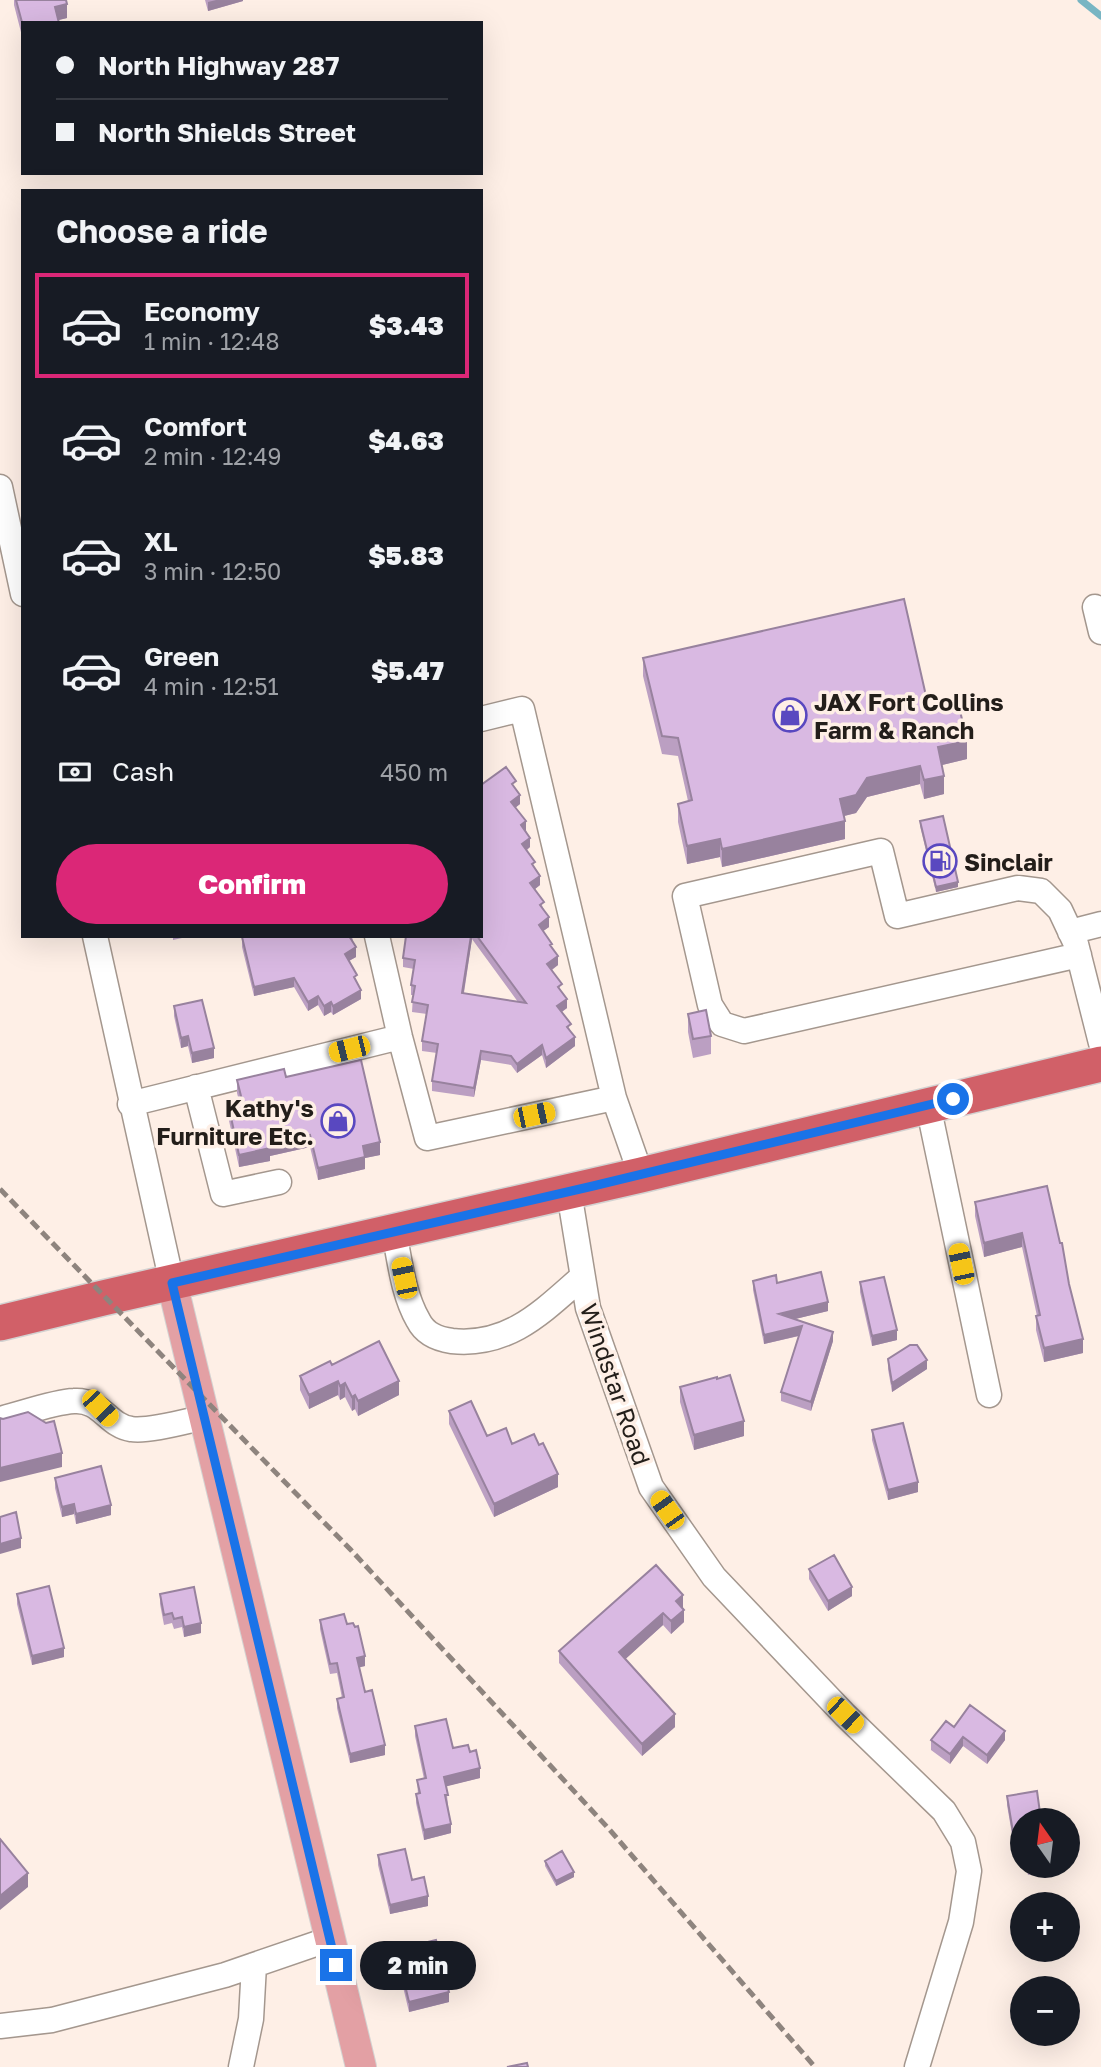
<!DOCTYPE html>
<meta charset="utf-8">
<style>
:root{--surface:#171b24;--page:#242831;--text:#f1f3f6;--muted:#9ea1a6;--line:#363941;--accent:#db2777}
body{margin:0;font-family:"Golos Text",sans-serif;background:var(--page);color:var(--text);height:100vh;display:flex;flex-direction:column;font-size:26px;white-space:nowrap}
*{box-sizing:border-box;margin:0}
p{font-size:23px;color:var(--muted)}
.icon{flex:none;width:38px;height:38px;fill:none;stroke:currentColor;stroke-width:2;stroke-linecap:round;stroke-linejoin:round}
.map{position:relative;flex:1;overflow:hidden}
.drawer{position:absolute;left:21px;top:189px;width:462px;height:749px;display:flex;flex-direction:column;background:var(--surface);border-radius:0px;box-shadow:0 7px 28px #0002}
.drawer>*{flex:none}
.guide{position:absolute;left:21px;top:21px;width:462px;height:154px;border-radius:0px;box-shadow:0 7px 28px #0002;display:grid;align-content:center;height:154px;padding:0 35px;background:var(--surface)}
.needle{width:46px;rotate:346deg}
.tools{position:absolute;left:1010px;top:1808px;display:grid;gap:14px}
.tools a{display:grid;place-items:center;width:70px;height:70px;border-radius:50%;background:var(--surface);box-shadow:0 7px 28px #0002;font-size:35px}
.end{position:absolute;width:32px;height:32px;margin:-16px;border:9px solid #1a73e8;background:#fff;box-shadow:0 0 0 4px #fff}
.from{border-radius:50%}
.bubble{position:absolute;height:49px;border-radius:24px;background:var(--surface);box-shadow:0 7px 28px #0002;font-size:23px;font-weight:800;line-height:49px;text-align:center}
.car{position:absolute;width:21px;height:42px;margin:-21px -10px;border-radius:9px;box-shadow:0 0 5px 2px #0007;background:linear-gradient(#f5c518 24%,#345 0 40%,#f5c518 0 76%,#345 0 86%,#f5c518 0)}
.guide b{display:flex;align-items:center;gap:24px;height:66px;font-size:26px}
.guide b+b{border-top:2px solid var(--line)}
.guide i{width:18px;height:18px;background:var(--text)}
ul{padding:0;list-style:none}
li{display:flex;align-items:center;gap:21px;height:105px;margin:0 14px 10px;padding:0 21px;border:4px solid transparent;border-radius:0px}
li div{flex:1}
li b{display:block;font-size:26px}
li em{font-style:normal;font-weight:800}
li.active{border-color:var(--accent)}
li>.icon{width:63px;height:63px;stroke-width:1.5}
h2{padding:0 35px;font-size:32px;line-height:84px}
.pay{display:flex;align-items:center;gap:18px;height:77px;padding:0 35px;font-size:26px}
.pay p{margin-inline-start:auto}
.cta{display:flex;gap:14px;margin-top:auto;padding:14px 35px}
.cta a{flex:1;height:80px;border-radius:42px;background:var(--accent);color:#fff;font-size:28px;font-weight:800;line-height:80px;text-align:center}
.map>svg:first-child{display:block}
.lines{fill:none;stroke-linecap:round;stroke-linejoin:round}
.stream{stroke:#78b5c3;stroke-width:7}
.minor-casing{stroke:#a4978e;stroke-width:27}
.major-casing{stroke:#d3d2d1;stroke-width:32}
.highway-casing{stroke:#d3d2d1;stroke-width:38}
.minor{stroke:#fff;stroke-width:24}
.major{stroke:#e3a0a4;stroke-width:30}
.highway{stroke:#d16068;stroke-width:35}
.rail{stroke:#8e847e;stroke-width:5;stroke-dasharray:10 5;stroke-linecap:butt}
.wall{fill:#bb9fc2;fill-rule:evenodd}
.shaded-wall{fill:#98829e}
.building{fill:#d9b9e2;stroke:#98829e;stroke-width:2}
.route{stroke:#1a73e8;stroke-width:9}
.labels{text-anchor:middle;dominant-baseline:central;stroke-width:7;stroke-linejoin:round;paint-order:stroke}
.poi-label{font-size:24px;font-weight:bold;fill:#231e1a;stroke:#feefe6;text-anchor:start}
.street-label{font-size:24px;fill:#231e1a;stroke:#feefe6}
</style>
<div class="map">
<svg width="1101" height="2067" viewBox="0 0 1101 2067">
<rect width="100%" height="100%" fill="#feefe6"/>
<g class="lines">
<path class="stream" d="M1081,0L1101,16"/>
<defs>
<path id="minor" d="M0,487L23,594
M1095,607L1101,632
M481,719L522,709L614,1098L641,1175
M1070,932L1101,924
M95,936L172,1283
M377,936L400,1037L427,1138L614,1098
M1079,955L744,1031L722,1024L710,1005L685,896L881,851L897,916L1018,888L1041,891L1060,910L1076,944L1101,1043
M196,1087L223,1194L279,1182
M130,1104L400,1037
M928,1105L989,1395
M569,1192L588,1308L651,1487L714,1577L845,1715L944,1811L963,1842L969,1871L961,1922L917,2067
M394,1232C400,1261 403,1294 418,1320C425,1334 437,1339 452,1341C509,1347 543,1311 582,1277
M0,1419C21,1414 53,1402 74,1401C101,1399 108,1426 131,1429C148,1432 187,1421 206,1417
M0,2026L52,2020L225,1975L330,1939
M241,2067L251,2019L254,1965"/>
<path id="major" d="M172,1283L361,2067"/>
<path id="highway" d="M0,1323L103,1298L641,1175L1101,1064"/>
</defs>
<use href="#minor" class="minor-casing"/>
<use href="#major" class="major-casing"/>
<use href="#highway" class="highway-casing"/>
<use href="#minor" class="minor"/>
<use href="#major" class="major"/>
<use href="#highway" class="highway"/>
<path class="rail" d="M0,1189L350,1549L609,1829L815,2067"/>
</g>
<path class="wall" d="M14,0H66L67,18L58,20L23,23V40L14,5Z
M205,0H243V1L208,11Z
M643,658L929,709L967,759L942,765L944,794L924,799L920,784L867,797L856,813L844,816L845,839L722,867L720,857L687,864L678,822V804L688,801L678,756L662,754L643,676Z
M516,789L520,804L515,808L526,830L530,847L527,850L535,869L540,885L535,889L544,910L549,927L543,931L552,948L558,965L552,970L562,993L567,1008L562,1012L571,1032L575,1046L546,1068L542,1055L517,1073L511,1065L481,1060L474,1097L432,1091V1081L437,1053L422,1051V1041L427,1014L412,1012L413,995H411V985L414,969L403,967V958L406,936H481ZM472,939L518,1002L464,993Z
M920,821L958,887L936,892L920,826Z
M173,936H191L173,940Z
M352,936L356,957L349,961L357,982L361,999L333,1015L331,1012L324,1016L318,1005L308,1011L294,987L254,996L242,947V937Z
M174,1006L214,1058L192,1063L188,1046L181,1048L174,1016Z
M688,1014L711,1036V1054L693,1058L688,1032Z
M286,1077L380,1155L365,1158V1169L318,1180L310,1147L270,1156V1161L239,1167L228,1116V1103L239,1101L237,1093V1080Z
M1047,1186L1069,1284L1083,1353L1044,1362L1036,1330V1316H1037L1022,1247L984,1257L975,1216V1202Z
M753,1281L777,1283L828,1311L795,1319L833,1341L811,1411L781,1401V1392L799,1336L764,1344L753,1290Z
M860,1282L897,1340L872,1346L860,1292Z
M888,1359L927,1369L892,1392L888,1369Z
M332,1365L399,1395L358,1416L355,1409L352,1411L345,1397L340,1400L338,1395L309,1409L300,1390V1376Z
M680,1387L744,1436L694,1450L680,1402Z
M449,1411L487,1436L512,1444L539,1445L558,1487L494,1517L449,1424Z
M872,1430L918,1492L888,1500L872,1440Z
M55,1478L111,1515L76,1524L74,1514L62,1517L55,1488Z
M656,1565L683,1607L682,1608L684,1622L671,1634L663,1625L625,1659L675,1727L642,1756L559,1663V1651Z
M809,1569L852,1596L828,1611L809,1579Z
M17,1594L64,1657L32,1665L17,1604Z
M160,1594L201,1633L184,1637L182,1627L174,1629L172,1623L164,1625L160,1604Z
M320,1620L347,1624L365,1666L359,1667L365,1692L385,1755L350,1763L337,1708V1699L342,1698L337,1673L330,1674L320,1629Z
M415,1726L453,1748L470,1752L480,1778L446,1786L451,1833L424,1840L416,1803V1794H418L417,1780L424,1779L415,1736Z
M954,1727L1005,1740L987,1764L963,1746L950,1764L931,1750V1740Z
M1007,1796L1022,1820V1846H1014L1007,1805Z
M378,1855L412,1880L428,1906L390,1914L378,1865Z
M545,1861L574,1877L556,1886L545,1866Z
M1026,1866H1047V1871L1028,1875Z
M403,1948L449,2002L409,2012L399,1970V1960L403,1959Z"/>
<path class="shaded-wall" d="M216,0H243V1L208,11V2Z
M67,4V18L55,21V7Z
M967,741V759L938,766V747Z
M920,766V784L867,797L856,813L840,817V799L867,778Z
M944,776V794L924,799V780Z
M520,795V804L511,811V802Z
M526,821V830L521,834V825Z
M845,821V839L722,867V849Z
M530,838V847L522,853V844Z
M720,839V857L687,864V846Z
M540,876V885L530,893V883Z
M958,882V887L936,892V887Z
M549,917V927L539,934V925Z
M471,936H472V939L462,1003V993Z
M356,947V957L345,963V954Z
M558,956V965L547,973V964Z
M294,978V987L254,996V987Z
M361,990V999L333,1015V1006Z
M318,996V1005L308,1011V1002Z
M567,999V1008L557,1015V1006Z
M331,1002V1012L324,1016V1006Z
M188,1036V1046L181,1048V1038Z
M575,1037V1046L546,1068V1058Z
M542,1045V1055L517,1073V1064Z
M214,1048V1058L192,1063V1053Z
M481,1051V1060L474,1097V1088Z
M310,1135V1147L270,1156V1161L239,1167V1155L269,1144Z
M380,1142V1155L365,1158V1169L318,1180V1168L363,1146Z
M1022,1233V1247L984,1257V1243Z
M828,1302V1311L779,1323V1314Z
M802,1326V1335L764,1344V1335Z
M897,1330V1340L872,1346V1336Z
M833,1332V1341L811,1411V1402Z
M1083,1339V1353L1044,1362V1348Z
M927,1360V1369L892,1392V1383Z
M338,1381V1395L309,1409V1395Z
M399,1381V1395L358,1416V1401Z
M345,1383V1397L340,1400V1386Z
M355,1395V1409L352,1411V1397Z
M744,1421V1436L694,1450V1435Z
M62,1453V1467L0,1482V1468Z
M558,1474V1487L494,1517V1504Z
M918,1482V1492L888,1500V1490Z
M74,1504V1514L62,1517V1507Z
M111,1505V1515L76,1524V1514Z
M21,1538V1548L0,1554V1544Z
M852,1587V1596L828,1611V1601Z
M683,1595V1607L676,1614V1601Z
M684,1610V1622L671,1634V1621Z
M663,1613V1625L619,1665V1652Z
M201,1623V1633L184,1637V1627Z
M64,1648V1657L32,1665V1656Z
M365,1656V1666L357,1668V1658Z
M675,1714V1727L642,1756V1744Z
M1005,1731V1740L987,1764V1755Z
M963,1737V1746L950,1764V1754Z
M385,1745V1755L350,1763V1754Z
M480,1768V1778L444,1787V1777Z
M451,1824V1833L424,1840V1830Z
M574,1872V1877L556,1886V1881Z
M28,1873V1887L0,1910V1896Z
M428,1896V1906L390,1914V1905Z
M449,1992V2002L409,2012V2002Z"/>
<path class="building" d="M16,0H66L67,4L55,7L59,23H23V26Z
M904,599L929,709L958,702L967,741L938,747L944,776L924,780L920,766L867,778L856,795L840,799L845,821L722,849L720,839L687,846L678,804L692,800L678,738L662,736L643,658Z
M506,767L516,781L512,784L520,795L511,802L526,821L521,825L530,838L522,844L535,862L532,864L540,876L530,883L544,902L540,905L549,917L539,925L552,944L550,945L558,956L547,964L562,984L558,987L567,999L557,1006L571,1024L567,1027L575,1037L546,1058L542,1045L517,1064L511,1056L481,1051L474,1088L432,1081L438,1044L422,1041L428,1005L412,1002L415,986L411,985L415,960L403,958L406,936H471L462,993L526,1003L477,936H481V785Z
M943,816L958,882L936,887L920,821Z
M246,936H349L356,947L345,954L357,975L354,977L361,990L333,1006L331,1002L324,1006L318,996L308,1002L294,978L254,987L242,937Z
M202,1000L214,1048L192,1053L188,1036L181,1038L174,1006Z
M706,1010L711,1036L693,1039L688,1014Z
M361,1060L380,1142L363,1146L365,1157L318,1168L310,1135L269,1144L270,1148L239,1155L228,1103L242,1100L237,1080L284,1069L286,1077Z
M1047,1186L1060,1243H1062L1069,1284L1083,1339L1044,1348L1036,1316L1040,1315L1022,1233L984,1243L975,1202Z
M821,1272L828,1302L779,1314L833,1332L811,1402L781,1392L802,1326L764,1335L753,1281L776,1275L777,1283Z
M884,1277L897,1330L872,1336L860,1282Z
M379,1341L399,1381L358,1401L355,1395L352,1397L345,1383L340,1386L338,1381L309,1395L300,1376L330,1361L332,1365Z
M910,1345H917L927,1360L892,1383L888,1359Z
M730,1375L744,1421L694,1435L680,1387L717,1377V1379Z
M471,1401L487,1436L506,1428L512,1444L534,1434L539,1445L543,1443L558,1474L494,1504L449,1411Z
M28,1412L46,1423L54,1421L62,1453L0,1468V1418L3,1419Z
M903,1423L918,1482L888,1490L872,1430Z
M101,1466L111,1505L76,1514L74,1504L62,1507L55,1478Z
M16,1512L21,1538L0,1544V1517Z
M834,1555L852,1587L828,1601L809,1569Z
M656,1565L683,1595L676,1601L684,1610L671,1621L663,1613L619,1652L675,1714L642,1744L559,1651Z
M49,1586L64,1648L32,1656L17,1594Z
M194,1587L201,1623L184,1627L182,1617L174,1619L172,1613L164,1615L160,1594Z
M344,1614L347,1624L353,1623L355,1627L358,1626L365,1656L357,1658L365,1692L372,1690L385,1745L350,1754L337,1699L344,1697L337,1663L330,1664L320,1620Z
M970,1705L1005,1731L987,1755L963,1737L950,1754L931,1740L946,1721L954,1727Z
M446,1719L453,1748L468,1745L470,1752L476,1750L480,1768L444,1777L448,1795H445L451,1824L424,1830L416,1794L420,1793L417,1780L426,1778L415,1726Z
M1037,1791L1041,1820H1022V1837L1014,1838L1007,1796Z
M0,1839L28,1873L0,1896Z
M405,1849L412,1880L424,1877L428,1896L390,1905L378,1855Z
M562,1851L574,1872L556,1881L545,1861Z
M436,1940L449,1992L409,2002L399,1960L405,1959L403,1948Z
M527,2063L528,2067H507Z"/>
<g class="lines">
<path class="route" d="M336,1965L172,1283L593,1186L953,1099"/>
</g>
<defs>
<symbol id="shop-ring" viewBox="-11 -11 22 22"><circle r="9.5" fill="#feefe6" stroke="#5948c0" stroke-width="1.5"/><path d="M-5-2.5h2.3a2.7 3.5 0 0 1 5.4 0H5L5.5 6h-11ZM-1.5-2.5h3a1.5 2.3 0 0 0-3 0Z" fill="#5948c0"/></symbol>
<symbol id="fuel-ring" viewBox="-11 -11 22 22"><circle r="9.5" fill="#feefe6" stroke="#5948c0" stroke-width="1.5"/><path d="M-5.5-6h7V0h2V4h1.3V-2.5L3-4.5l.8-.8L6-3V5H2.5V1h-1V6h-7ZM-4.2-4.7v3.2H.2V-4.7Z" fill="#5948c0"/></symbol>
</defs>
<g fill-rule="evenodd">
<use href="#shop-ring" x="771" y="696" width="38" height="38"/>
<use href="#fuel-ring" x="921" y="842" width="38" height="38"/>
<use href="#shop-ring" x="319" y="1102" width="38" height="38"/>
</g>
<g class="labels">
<g class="poi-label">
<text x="814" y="701">JAX Fort Collins<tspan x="814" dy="28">Farm &amp; Ranch</tspan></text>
<text x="964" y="861">Sinclair</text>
<text x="314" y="1107" text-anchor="end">Kathy's<tspan x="314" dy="28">Furniture Etc.</tspan></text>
</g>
<g class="street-label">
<text transform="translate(616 1384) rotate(71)">Windstar Road</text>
</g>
</g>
</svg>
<div class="tools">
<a><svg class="needle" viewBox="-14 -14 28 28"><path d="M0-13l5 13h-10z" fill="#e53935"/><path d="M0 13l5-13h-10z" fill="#9ea1a6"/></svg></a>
<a>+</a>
<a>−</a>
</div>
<i class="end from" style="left:953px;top:1099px"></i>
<i class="end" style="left:336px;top:1965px"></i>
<div class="bubble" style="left:360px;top:1941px;width:116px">2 min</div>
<i class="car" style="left:349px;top:1049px;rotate:256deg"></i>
<i class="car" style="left:534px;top:1115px;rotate:78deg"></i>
<i class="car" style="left:961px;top:1264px;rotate:348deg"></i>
<i class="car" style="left:404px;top:1278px;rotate:348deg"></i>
<i class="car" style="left:100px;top:1408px;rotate:136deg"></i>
<i class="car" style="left:667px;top:1510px;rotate:325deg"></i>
<i class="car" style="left:845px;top:1715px;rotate:134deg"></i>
<div class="guide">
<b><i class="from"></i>North Highway 287</b>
<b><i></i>North Shields Street</b>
</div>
<section class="drawer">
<h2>Choose a ride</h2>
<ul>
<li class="active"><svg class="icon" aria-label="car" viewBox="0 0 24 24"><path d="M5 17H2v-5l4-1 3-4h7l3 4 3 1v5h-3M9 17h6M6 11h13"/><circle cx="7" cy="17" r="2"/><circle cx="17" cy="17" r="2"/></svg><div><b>Economy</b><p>1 min · 12:48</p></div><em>$3.43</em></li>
<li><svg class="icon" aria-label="car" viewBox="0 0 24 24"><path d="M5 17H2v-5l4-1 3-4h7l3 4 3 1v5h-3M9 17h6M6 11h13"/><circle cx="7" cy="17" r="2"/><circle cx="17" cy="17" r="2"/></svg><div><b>Comfort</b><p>2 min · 12:49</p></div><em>$4.63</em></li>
<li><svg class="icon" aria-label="car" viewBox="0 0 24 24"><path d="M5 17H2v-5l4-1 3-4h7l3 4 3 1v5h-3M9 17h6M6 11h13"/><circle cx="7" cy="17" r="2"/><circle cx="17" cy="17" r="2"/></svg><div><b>XL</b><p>3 min · 12:50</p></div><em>$5.83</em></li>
<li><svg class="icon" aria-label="car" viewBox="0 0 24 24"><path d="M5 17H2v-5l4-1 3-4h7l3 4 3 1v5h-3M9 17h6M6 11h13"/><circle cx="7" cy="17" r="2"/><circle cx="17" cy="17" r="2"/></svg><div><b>Green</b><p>4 min · 12:51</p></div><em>$5.47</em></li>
</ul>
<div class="pay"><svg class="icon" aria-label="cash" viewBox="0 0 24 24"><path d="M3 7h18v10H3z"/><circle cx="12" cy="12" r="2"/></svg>Cash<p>450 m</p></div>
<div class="cta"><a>Confirm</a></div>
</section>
</div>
